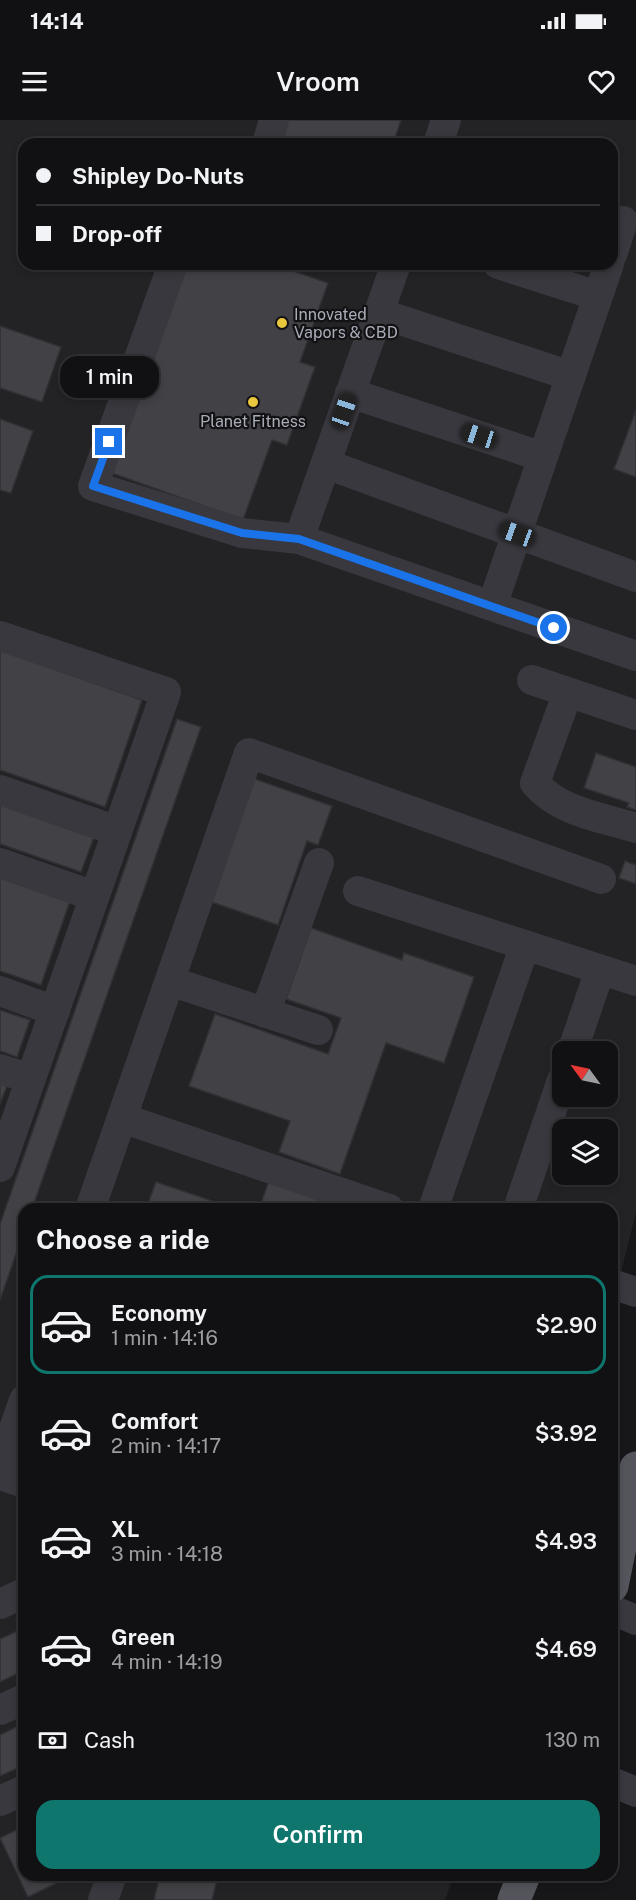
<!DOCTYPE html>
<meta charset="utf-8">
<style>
:root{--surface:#111113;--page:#1e1f21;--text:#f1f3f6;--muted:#9c9da0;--line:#303133;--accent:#0f766e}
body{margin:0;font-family:"Public Sans",sans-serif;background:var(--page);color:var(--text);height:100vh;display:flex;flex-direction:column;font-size:22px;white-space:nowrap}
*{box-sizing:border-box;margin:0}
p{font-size:20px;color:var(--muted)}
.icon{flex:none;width:33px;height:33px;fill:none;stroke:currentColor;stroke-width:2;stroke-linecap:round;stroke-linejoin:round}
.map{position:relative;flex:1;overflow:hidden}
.details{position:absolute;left:18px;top:1083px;width:600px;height:678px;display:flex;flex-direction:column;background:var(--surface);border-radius:18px;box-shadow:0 3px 9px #0003,0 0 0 2px var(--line)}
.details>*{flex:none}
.hud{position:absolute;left:18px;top:18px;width:600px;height:132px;border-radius:18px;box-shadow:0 3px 9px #0003,0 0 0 2px var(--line);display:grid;align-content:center;height:132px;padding:0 18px;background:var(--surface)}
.needle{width:39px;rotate:303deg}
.controls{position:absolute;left:552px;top:921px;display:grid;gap:12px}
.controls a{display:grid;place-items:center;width:66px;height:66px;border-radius:12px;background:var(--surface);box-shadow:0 3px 9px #0003,0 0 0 2px var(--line);font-size:30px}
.end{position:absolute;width:27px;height:27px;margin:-14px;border:8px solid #1a73e8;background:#fff;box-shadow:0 0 0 3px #fff}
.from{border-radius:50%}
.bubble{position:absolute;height:42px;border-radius:18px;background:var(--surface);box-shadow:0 3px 9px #0003,0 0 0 2px var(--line);font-size:20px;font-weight:600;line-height:42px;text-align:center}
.car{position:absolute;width:18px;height:36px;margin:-18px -9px;border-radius:8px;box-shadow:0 0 4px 2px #0007;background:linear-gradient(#222 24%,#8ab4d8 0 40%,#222 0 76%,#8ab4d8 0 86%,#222 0)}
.hud b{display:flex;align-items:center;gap:21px;height:57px;font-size:22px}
.hud b+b{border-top:2px solid var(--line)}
.hud i{width:15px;height:15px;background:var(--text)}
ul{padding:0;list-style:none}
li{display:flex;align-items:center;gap:18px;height:99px;margin:0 12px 9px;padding:0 6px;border:3px solid transparent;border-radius:18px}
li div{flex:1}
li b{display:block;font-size:22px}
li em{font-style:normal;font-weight:600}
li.current{border-color:var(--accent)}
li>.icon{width:54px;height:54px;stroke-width:1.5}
h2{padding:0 18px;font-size:27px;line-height:72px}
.pay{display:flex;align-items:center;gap:15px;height:66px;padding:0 18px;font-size:22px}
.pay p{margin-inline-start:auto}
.cta{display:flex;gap:12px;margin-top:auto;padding:12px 18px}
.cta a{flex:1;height:69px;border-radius:18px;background:var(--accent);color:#fff;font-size:24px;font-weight:600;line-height:69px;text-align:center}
.status{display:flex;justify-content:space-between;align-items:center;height:42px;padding:0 30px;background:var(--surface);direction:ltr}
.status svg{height:16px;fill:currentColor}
header{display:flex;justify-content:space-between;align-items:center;height:78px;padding:0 18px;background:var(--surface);font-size:27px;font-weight:600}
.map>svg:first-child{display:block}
.built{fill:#232326;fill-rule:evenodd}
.building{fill:#414146;stroke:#313135;stroke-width:1.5}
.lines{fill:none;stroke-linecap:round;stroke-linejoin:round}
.minor{stroke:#38383e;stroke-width:30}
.major{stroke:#54555c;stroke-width:33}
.route{stroke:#1a73e8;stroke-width:8}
.poi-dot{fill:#eac83d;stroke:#121214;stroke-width:2}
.labels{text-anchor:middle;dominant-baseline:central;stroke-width:4.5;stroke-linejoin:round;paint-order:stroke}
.poi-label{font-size:16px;fill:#aaacb8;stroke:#121214;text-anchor:start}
</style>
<div class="status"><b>14:14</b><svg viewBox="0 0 49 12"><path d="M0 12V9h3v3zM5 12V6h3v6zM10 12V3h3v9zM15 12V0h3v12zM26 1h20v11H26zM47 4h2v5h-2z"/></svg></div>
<header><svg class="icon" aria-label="menu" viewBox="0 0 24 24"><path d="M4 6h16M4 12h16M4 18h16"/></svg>Vroom<svg class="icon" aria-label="heart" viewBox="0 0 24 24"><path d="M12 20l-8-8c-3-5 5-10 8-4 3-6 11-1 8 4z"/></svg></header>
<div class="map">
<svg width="636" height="1780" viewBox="0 0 636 1780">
<rect width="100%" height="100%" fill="#171719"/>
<path class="built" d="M0,0H636V1092L612,1189V1089H24V1755H454L445,1780H0ZM24,24H612V144H24ZM562,932H608V976H562ZM562,1010H608V1054H562Z"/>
<path class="building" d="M284,0H401L393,24H275Z
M183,144H273L328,163L300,242L315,247L287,325L272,320L243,400L109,352Z
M0,206L61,227L42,282L0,268Z
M636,290V357L614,349Z
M0,299L33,311L11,373L0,370Z
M0,530L142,580L105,687L0,650Z
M177,599L201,607L32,1089H24V1111L0,1180V1104Z
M596,633L636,647V690L627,687L629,683L584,668Z
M249,657L332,686L318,725L307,721L278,805L206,780Z
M0,684L94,717L81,752L0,724Z
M625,741L636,745V764L619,758Z
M0,756L70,781L41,865L0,851Z
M311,808L402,840L404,833L474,857L444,943L386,923L340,1054L279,1032L290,1001L189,966L215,894L328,934L341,898L286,879Z
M0,890L30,900L17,937L0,931Z
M0,963L7,966L0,984Z
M269,1061L331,1082L328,1089H259Z
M156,1062L236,1089H146Z
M24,1508V1550L0,1562V1519Z
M24,1603V1645L0,1656V1615Z
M24,1706V1755H73L28,1777L0,1718Z
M160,1755H218L212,1780H154Z"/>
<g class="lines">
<path class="minor" d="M267,24L274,0
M438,24L446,0
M612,135L623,101
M173,144L93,366L242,413L299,419L636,536
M498,144L598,176
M379,193L571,256
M350,273L543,337
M326,344L636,457
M299,419L396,144
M492,486L609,144
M0,516L166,572L0,1047
M532,560L636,595
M568,572L535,663C559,692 601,697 636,708
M0,670L117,711
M0,743L94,776
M358,771L636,861
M170,861L318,910
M0,871L55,891
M265,893L319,743
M572,932L600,850
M0,949L31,959
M122,998L389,1089
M90,1089L249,633L601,759
M433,1089L525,825
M518,1089L562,960
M612,1164L636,1172
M0,1349L24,1280
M0,1355L24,1363
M0,1484L24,1473
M612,1490L636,1500
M0,1590L24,1579
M612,1662L636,1672
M0,1681L24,1670
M103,1780L112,1755"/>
<path class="major" d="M612,1466L636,1348
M514,1780L524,1755"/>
</g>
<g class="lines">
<path class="route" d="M109,322L93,366L242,413L299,419L554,508"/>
</g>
<g class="poi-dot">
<circle cx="282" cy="203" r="6"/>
<circle cx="253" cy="282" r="6"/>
</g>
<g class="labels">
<g class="poi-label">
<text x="294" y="194">Innovated<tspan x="294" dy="18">Vapors &amp; CBD</tspan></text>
<text x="253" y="301" text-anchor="middle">Planet Fitness</text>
</g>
</g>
</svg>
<div class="controls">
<a><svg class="needle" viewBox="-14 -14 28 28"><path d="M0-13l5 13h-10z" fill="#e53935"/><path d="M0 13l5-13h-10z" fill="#9c9da0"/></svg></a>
<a><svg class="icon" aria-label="layers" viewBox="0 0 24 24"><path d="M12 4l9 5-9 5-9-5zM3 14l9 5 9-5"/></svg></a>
</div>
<i class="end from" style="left:554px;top:508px"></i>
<i class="end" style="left:109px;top:322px"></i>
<div class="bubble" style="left:60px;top:236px;width:99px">1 min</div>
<i class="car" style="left:344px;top:291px;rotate:19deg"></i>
<i class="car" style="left:479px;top:316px;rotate:288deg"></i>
<i class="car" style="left:517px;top:414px;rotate:290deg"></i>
<div class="hud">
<b><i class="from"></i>Shipley Do-Nuts</b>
<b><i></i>Drop-off</b>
</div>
<section class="details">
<h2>Choose a ride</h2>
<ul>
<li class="current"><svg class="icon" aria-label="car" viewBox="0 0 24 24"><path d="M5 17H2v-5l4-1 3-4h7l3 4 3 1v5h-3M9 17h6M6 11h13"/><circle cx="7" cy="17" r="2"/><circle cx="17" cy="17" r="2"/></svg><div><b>Economy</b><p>1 min · 14:16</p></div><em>$2.90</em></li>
<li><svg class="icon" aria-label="car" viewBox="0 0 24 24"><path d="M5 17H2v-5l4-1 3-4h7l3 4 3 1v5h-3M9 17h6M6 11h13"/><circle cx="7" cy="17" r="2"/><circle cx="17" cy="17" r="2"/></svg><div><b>Comfort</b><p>2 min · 14:17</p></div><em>$3.92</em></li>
<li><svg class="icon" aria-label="car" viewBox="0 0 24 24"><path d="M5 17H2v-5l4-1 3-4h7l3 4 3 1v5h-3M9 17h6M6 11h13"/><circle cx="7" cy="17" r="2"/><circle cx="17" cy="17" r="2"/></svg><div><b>XL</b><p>3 min · 14:18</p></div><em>$4.93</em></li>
<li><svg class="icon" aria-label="car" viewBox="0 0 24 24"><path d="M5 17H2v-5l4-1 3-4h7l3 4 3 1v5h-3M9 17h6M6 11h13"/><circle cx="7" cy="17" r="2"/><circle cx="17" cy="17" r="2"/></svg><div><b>Green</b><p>4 min · 14:19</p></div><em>$4.69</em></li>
</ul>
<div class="pay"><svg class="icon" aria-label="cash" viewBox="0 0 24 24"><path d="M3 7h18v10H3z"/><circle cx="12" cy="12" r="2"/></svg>Cash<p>130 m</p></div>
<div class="cta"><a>Confirm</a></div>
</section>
</div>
